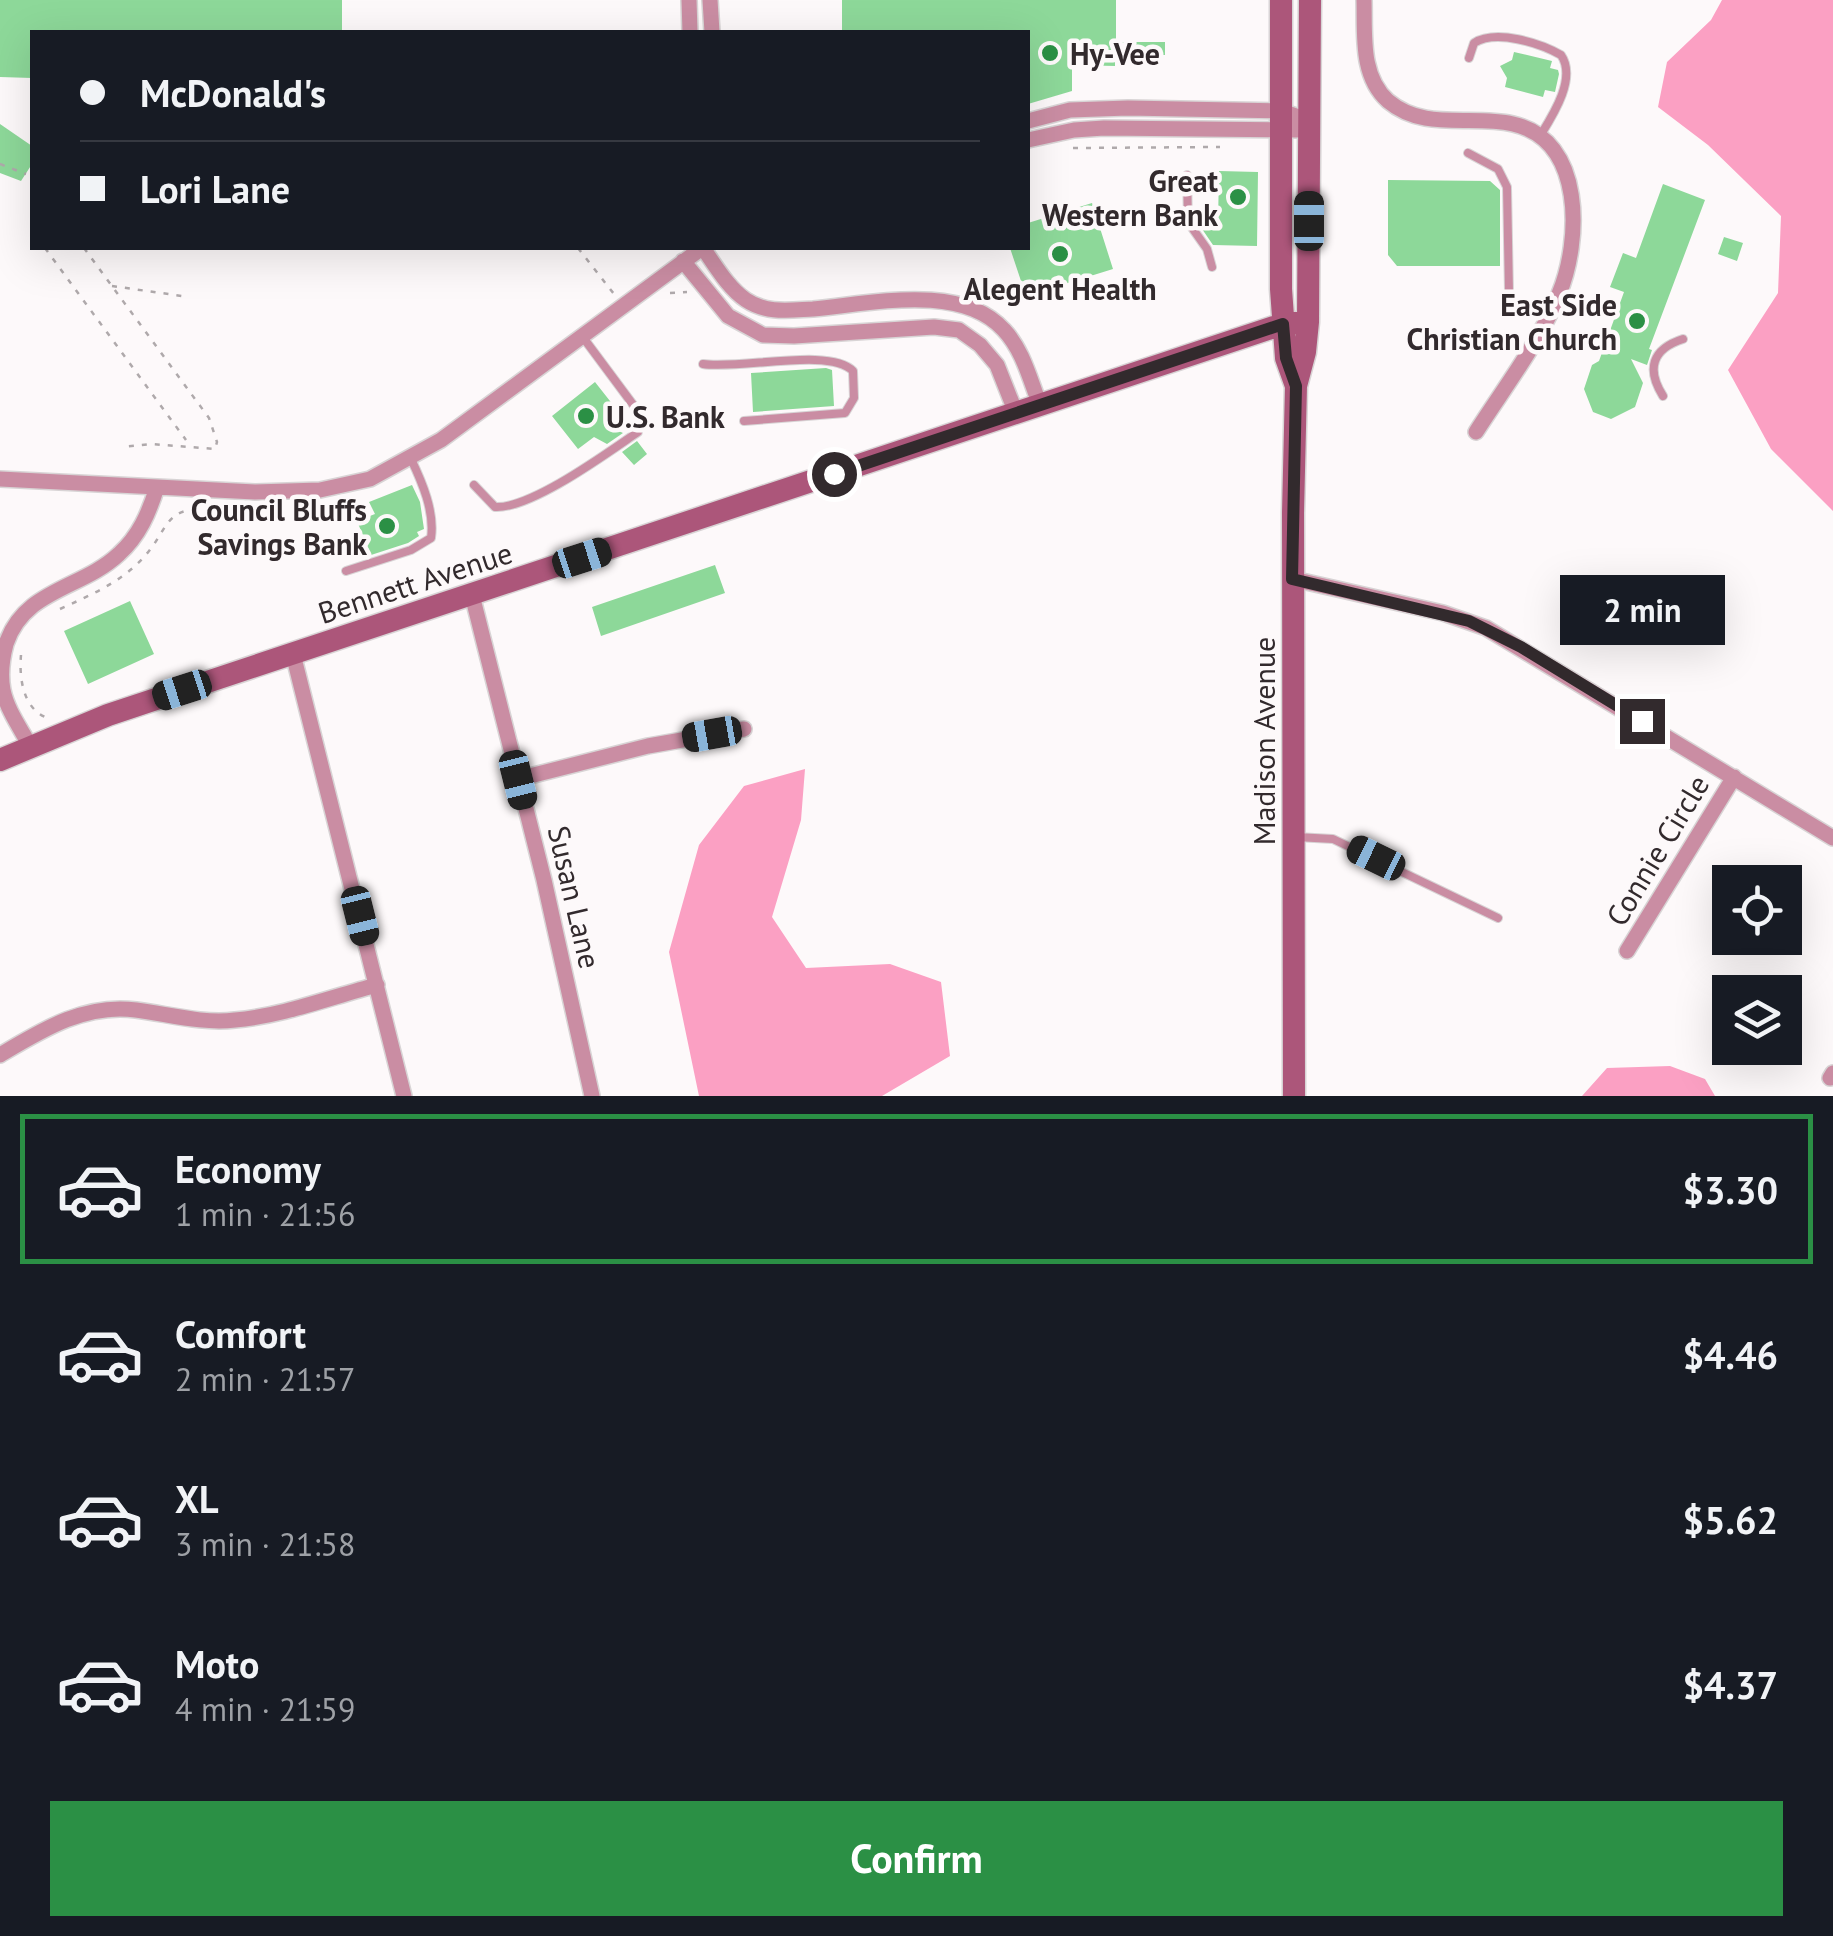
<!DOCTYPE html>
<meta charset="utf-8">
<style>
:root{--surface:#171b24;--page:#20242c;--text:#f1f3f6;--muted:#9ea1a6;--line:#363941;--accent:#2b9045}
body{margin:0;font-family:"PT Sans",sans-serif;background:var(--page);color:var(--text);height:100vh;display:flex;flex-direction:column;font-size:38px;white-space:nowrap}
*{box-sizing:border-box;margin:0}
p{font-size:32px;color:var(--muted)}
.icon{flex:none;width:55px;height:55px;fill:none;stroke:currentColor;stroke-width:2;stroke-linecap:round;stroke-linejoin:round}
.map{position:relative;height:1096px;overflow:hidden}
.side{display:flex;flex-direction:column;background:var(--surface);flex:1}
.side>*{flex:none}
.hud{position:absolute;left:30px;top:30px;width:1000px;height:220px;border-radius:0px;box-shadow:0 10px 40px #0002;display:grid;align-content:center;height:220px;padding:0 50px;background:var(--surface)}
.tools{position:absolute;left:1712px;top:865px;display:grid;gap:20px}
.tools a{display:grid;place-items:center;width:90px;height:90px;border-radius:0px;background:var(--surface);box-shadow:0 10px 40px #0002;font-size:50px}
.end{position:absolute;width:45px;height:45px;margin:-22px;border:12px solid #322a2d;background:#fff;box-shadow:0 0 0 5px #fff}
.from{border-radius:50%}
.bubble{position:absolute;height:70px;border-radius:0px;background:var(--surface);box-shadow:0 10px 40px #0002;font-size:32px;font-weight:800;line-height:70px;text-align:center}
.car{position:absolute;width:30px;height:60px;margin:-30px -15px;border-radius:12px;box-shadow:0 0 8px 2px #0007;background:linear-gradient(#222 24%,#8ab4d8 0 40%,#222 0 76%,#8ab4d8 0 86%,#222 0)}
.hud b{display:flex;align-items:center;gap:35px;height:95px;font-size:38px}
.hud b+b{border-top:2px solid var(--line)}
.hud i{width:25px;height:25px;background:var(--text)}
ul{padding:18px 0 0;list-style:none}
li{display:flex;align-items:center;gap:30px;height:150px;margin:0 20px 15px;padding:0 30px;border:5px solid transparent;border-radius:0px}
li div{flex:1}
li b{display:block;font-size:38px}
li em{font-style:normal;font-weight:800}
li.current{border-color:var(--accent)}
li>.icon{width:90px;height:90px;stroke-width:1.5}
.cta{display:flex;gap:20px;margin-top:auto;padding:20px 50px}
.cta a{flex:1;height:115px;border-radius:0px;background:var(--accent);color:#fff;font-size:40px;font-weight:800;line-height:115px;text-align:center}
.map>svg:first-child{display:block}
.forest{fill:#fba0c3}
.building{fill:#8dd899}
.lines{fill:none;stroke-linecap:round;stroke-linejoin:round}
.service-casing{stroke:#d8d4d5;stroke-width:10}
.minor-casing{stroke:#d8d4d5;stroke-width:18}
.secondary-casing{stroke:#d8d4d5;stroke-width:25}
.path{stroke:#afa9ab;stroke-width:2.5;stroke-dasharray:5 8;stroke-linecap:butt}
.service{stroke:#ca8da3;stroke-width:8}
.minor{stroke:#ca8da3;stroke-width:15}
.secondary{stroke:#ac567a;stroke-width:22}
.route{stroke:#322a2d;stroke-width:12}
.poi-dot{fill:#2b9045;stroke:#fdf9fa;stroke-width:4}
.labels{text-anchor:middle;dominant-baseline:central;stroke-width:9;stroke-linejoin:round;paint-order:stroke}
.poi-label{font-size:30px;font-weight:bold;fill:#322a2d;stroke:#fdf9fa;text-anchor:end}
.street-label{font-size:30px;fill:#322a2d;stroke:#fdf9fa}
</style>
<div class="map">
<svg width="1833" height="1096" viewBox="0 0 1833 1096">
<rect width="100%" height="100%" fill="#fdf9fa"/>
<path class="forest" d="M1722,0H1833V511L1771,449L1728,370L1778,293L1781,216L1708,145L1658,107L1667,62L1711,20Z
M805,769L801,820L772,917L806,968L890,964L941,982L950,1056L882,1096H699L669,952L699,845L744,786Z
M1670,1066L1705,1079L1715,1096H1582L1607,1068Z"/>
<path class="building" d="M0,0H342V32H32V78L0,77Z
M842,0H1116V42H1165V55H1115V66L1072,65V91L1028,104V32H842Z
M1514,52L1552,61L1550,68L1558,70L1559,74L1555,92L1545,90L1543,97L1505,87L1507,78L1500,66L1512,60Z
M0,124L32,146V164L21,181L0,173Z
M1219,171L1258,172L1257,246L1213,245L1200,226L1205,223H1218Z
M1388,180L1490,181L1500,190V266H1397L1388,255Z
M1663,184L1705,200L1649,349L1652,350L1647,365L1631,359L1643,383L1635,407L1611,419L1593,412L1584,389L1592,365L1599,361L1624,292L1610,287L1623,253L1636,258Z
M1092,203L1113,269L1026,296L1010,248H1028V223Z
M1724,237L1743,243L1737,261L1718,254Z
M826,368L832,370L834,406L753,412L751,373Z
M595,382L621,415L608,426L623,433L607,444L594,437L578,449L552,416Z
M637,441L647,454L634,465L622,452Z
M412,485L420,502L424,529L417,532L419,536L408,543L371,555L357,521L375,514L369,502Z
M715,565L725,593L601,636L592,607Z
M130,601L154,654L88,684L64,631Z"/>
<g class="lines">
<defs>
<path id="service" d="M1469,58L1474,43C1496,29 1540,43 1561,55C1577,78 1553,115 1540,136
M1468,153L1498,169L1507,187L1509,293
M1187,175L1188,222L1207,249L1212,267
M703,364C739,370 830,347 853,371L854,398L845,413L744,421
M1663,396C1646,369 1652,349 1683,339
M474,485L495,507C531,509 607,453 638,432L640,414L582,336
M346,571L411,550L431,538C435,512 422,482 411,459
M1296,837L1333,839L1498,918"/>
<path id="minor" d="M689,0L690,32
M710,0L712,32
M1364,0C1365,34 1360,76 1388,101C1425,132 1471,114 1513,124C1585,140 1581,241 1559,294C1539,343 1504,388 1476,432
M1028,121L1070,110L1128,108L1282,111L1310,121L1297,130L1104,128L1074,130L1028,140
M703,248C715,265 728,288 746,300C767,314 790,310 813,309C870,304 961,282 1004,330C1023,350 1030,380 1040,405
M683,261L728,316L763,335L794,336L934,327L959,330L980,345L997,365L1016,413
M0,479L255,492L320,490L370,479L441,440L702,248
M1293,579L1443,613L1486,628L1833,838
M472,595L544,880L592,1096
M293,654L404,1096
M30,746C21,729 7,710 3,690C0,674 2,659 6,644C24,589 82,589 119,554C139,536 149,513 157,487
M518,779L648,746L744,729
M1627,951L1734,777
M0,1055C42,1030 85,1003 136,1010C168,1014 202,1024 235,1020C282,1016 331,997 377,985
M1830,1078L1833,1073"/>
<path id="secondary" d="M1281,0V289L1286,358L1296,386
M0,760L108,715L1283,324L1308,322
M1294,1096L1293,513L1296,386L1305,352L1308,322L1310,0"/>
</defs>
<use href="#service" class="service-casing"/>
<use href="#minor" class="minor-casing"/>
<use href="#secondary" class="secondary-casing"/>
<path class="path" d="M1119,63H1146
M1073,148L1220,147
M0,164L26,174
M45,248L186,440
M84,248L209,418L217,442L215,449L151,444L122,447
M578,248L614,294
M112,286L189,297
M670,293L687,292
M60,609C95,593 129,579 152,547C164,531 168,513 190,510
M21,655C19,678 23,707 45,717"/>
<use href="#service" class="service"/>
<use href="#minor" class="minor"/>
<use href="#secondary" class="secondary"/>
</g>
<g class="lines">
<path class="route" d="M834,474L1283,324L1286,358L1296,386L1292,579L1469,621L1521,647L1642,721"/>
</g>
<g class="poi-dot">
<circle cx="1050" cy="53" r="10"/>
<circle cx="1238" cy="197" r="10"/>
<circle cx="1060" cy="254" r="10"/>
<circle cx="1637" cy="321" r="10"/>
<circle cx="586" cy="416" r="10"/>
<circle cx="387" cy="526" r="10"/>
</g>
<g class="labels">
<g class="poi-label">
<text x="1070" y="53" text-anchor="start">Hy-Vee</text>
<text x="1218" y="180">Great<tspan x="1218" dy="34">Western Bank</tspan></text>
<text x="1060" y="288" text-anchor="middle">Alegent Health</text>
<text x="1617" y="304">East Side<tspan x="1617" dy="34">Christian Church</tspan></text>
<text x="606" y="416" text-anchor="start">U.S. Bank</text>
<text x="367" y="509">Council Bluffs<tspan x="367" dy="34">Savings Bank</tspan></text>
</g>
<g class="street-label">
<text transform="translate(415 582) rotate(-18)">Bennett Avenue</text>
<text transform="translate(1263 741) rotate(-90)">Madison Avenue</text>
<text transform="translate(1657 850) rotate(-59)">Connie Circle</text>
<text transform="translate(575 897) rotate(77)">Susan Lane</text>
</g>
</g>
</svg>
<div class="tools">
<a><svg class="icon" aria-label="locate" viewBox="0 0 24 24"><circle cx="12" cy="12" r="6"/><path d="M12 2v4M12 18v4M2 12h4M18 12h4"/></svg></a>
<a><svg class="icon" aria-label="layers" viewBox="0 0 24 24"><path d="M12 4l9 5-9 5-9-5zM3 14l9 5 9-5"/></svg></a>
</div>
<i class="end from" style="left:834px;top:474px"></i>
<i class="end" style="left:1642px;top:721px"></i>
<div class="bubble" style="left:1560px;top:575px;width:165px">2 min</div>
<i class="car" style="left:1309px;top:221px;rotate:0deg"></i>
<i class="car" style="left:582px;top:558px;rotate:72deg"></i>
<i class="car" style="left:182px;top:690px;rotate:252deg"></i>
<i class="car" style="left:712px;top:734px;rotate:260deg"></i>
<i class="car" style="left:518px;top:780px;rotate:166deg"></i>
<i class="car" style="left:1376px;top:858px;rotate:296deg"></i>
<i class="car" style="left:360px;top:916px;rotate:166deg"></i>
<div class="hud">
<b><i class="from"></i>McDonald's</b>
<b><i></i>Lori Lane</b>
</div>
</div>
<section class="side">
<ul>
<li class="current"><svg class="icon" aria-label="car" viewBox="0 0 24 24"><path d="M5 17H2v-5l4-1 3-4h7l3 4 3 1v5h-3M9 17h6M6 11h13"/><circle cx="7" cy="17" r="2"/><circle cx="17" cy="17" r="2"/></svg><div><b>Economy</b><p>1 min · 21:56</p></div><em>$3.30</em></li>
<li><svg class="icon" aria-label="car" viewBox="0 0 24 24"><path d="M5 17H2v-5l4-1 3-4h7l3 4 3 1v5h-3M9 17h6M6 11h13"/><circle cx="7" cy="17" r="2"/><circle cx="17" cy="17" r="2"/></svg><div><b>Comfort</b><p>2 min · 21:57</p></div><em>$4.46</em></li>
<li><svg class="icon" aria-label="car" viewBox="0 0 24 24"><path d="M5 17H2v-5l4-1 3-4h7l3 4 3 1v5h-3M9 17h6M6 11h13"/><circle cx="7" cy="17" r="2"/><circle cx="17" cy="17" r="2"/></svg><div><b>XL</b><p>3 min · 21:58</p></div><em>$5.62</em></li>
<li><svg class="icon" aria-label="car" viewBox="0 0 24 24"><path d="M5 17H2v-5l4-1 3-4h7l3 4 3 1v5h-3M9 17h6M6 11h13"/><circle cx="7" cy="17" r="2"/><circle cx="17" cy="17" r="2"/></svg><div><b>Moto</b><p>4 min · 21:59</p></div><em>$4.37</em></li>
</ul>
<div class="cta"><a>Confirm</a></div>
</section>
